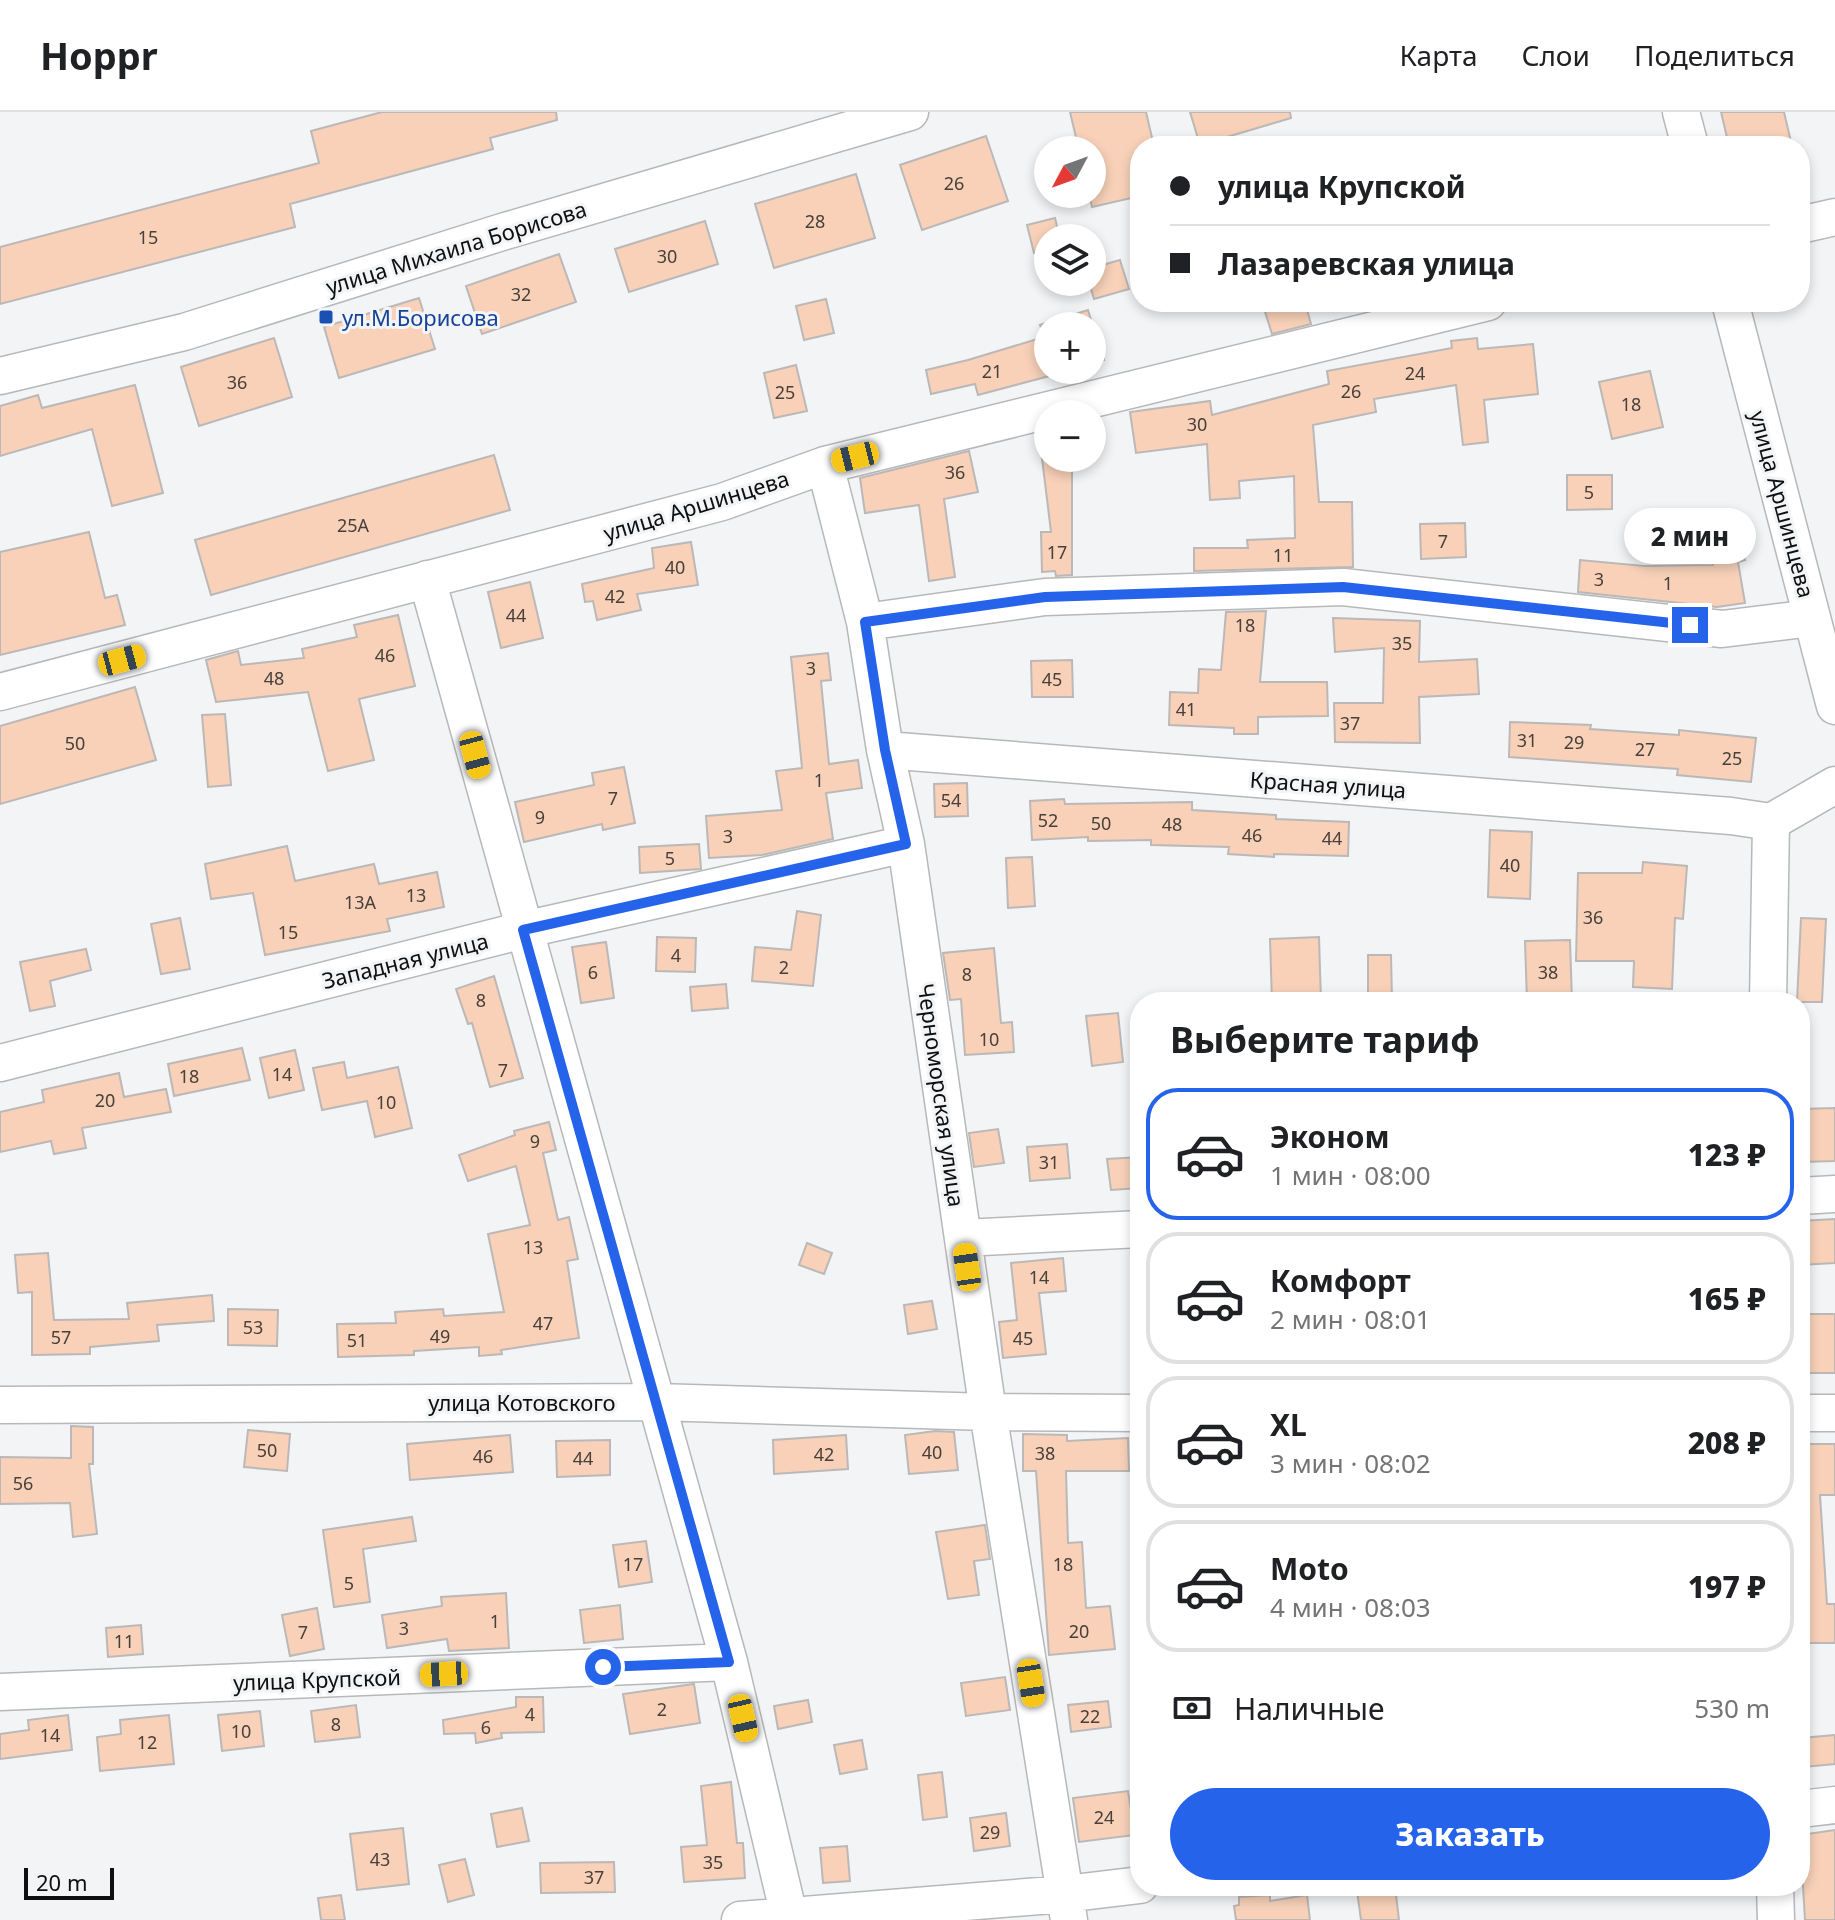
<!DOCTYPE html>
<html lang="ru">
<meta charset="utf-8">
<style>
:root{--surface:#fff;--page:#f2f2f2;--text:#202124;--muted:#757577;--line:#e0e0e0;--accent:#2563eb}
body{margin:0;font-family:"Noto Sans",sans-serif;background:var(--page);color:var(--text);height:100vh;display:flex;flex-direction:column;font-size:30px;white-space:nowrap}
*{box-sizing:border-box;margin:0}
p{font-size:26px;color:var(--muted)}
.icon{flex:none;width:44px;height:44px;fill:none;stroke:currentColor;stroke-width:2;stroke-linecap:round;stroke-linejoin:round}
.map{position:relative;flex:1;overflow:hidden}
.side{position:absolute;left:1130px;top:880px;width:680px;height:904px;display:flex;flex-direction:column;background:var(--surface);border-radius:32px;box-shadow:0 4px 12px #0003}
.side>*{flex:none}
.top-card{position:absolute;left:1130px;top:24px;width:680px;height:176px;border-radius:32px;box-shadow:0 4px 12px #0003;display:grid;align-content:center;height:176px;padding:0 40px;background:var(--surface)}
.needle{width:52px;rotate:229deg}
.buttons{position:absolute;left:1034px;top:24px;display:grid;gap:16px}
.buttons a{display:grid;place-items:center;width:72px;height:72px;border-radius:50%;background:var(--surface);box-shadow:0 4px 12px #0003;font-size:40px}
.scale{position:absolute;left:24px;bottom:20px;width:90px;box-sizing:border-box;padding-left:8px;border:4px solid #0e0f10;border-top:0;font-size:22px;line-height:28px;white-space:nowrap;color:#0e0f10;-webkit-text-stroke:6px #f2f4f6;paint-order:stroke}
.end{position:absolute;width:36px;height:36px;margin:-18px;border:10px solid #2563eb;background:#fff;box-shadow:0 0 0 4px #fff}
.from{border-radius:50%}
.bubble{position:absolute;height:56px;border-radius:28px;background:var(--surface);box-shadow:0 4px 12px #0003;font-size:26px;font-weight:800;line-height:56px;text-align:center}
.car{position:absolute;width:24px;height:48px;margin:-24px -12px;border-radius:10px;box-shadow:0 0 6px 2px #0007;background:linear-gradient(#f5c518 24%,#345 0 40%,#f5c518 0 76%,#345 0 86%,#f5c518 0)}
.top-card b{display:flex;align-items:center;gap:28px;height:76px;font-size:30px}
.top-card b+b{border-top:2px solid var(--line)}
.top-card i{width:20px;height:20px;background:var(--text)}
ul{padding:0;list-style:none}
li{display:flex;align-items:center;gap:24px;height:132px;margin:0 16px 12px;padding:0 24px;border:4px solid var(--line);border-radius:32px}
li div{flex:1}
li b{display:block;font-size:30px}
li em{font-style:normal;font-weight:800}
li.current{border-color:var(--accent)}
li>.icon{width:72px;height:72px;stroke-width:1.5}
h2{padding:0 40px;font-size:36px;line-height:96px}
.pay{display:flex;align-items:center;gap:20px;height:88px;padding:0 40px;font-size:30px}
.pay p{margin-inline-start:auto}
.cta{display:flex;gap:16px;margin-top:auto;padding:16px 40px}
.cta a{flex:1;height:92px;border-radius:48px;background:var(--accent);color:#fff;font-size:32px;font-weight:800;line-height:92px;text-align:center}
header{display:flex;align-items:center;gap:48px;box-sizing:border-box;height:112px;padding:0 40px;background:var(--surface);border-bottom:2px solid var(--line)}
header strong{font-size:38px}
nav{display:flex;gap:44px;margin-inline-start:auto;font-size:28px}
.map>svg:first-child{display:block}
.building{fill:#f8d1b8;stroke:#bbb8b7;stroke-width:2}
.lines{fill:none;stroke-linecap:round;stroke-linejoin:round}
.street-casing{stroke:#b6b8ba;stroke-width:39}
.street{stroke:#fff;stroke-width:36}
.route{stroke:#2563eb;stroke-width:10}
.transit-dot{fill:#1a4fb4;stroke:#f2f4f6;stroke-width:3}
.labels{text-anchor:middle;dominant-baseline:central;stroke-width:6;stroke-linejoin:round;paint-order:stroke}
.number-label{font-size:18px;fill:#48403a}
.street-label{font-size:22px;fill:#0e0f10;stroke:#f2f4f6}
.transit-label{font-size:22px;fill:#164399;stroke:#f2f4f6;text-anchor:start}
</style>
<header>
<strong>Hoppr</strong>
<nav><a>Карта</a><a>Слои</a><a>Поделиться</a></nav>
</header>
<div class="map">
<svg width="1835" height="1808" viewBox="0 0 1835 1808">
<rect width="100%" height="100%" fill="#f2f4f6"/>
<path class="building" d="M382,0H556L557,8L490,26L493,37L290,92L295,115L0,192V135L319,51L311,19Z
M1070,0H1146L1154,34H1140V84L1092,95L1089,82H1092V38H1079Z
M1190,0H1290L1291,6L1200,33Z
M1721,0H1784L1792,34H1729Z
M986,24L1008,89L922,118L900,53Z
M856,62L875,126L774,156L755,92Z
M1055,106L1060,126H1048V138L1034,141L1027,113Z
M705,109L718,152L629,180L615,137Z
M559,142L576,190L482,222L466,174Z
M1120,148L1129,177L1094,187L1089,170H1092V156Z
M419,186L435,237L339,266L324,215Z
M826,187L834,221L804,228L796,194Z
M1262,190H1305L1311,212L1272,222Z
M1088,198L1104,248L1092,252V214H1048V258H1072L978,283L975,272L931,282L926,258L968,248L1044,225L1040,213Z
M274,226L292,285L199,314L181,255Z
M1477,226L1478,237L1533,232L1538,282L1484,288L1488,330L1463,333L1456,273L1374,287L1376,300L1313,313L1319,390H1352L1353,455L1194,459V436H1248L1247,428L1295,426L1294,364L1239,369L1240,386L1210,388L1207,332L1136,341L1130,300L1210,289L1212,303L1329,272L1327,259L1452,236L1451,229Z
M796,253L807,299L774,306L764,261Z
M1650,259L1663,315L1612,327L1599,270Z
M135,273L163,381L112,394L92,317L0,344V294L38,283L42,296Z
M969,339L978,380L944,387L955,465L929,469L919,393L865,401L860,366Z
M494,343L510,398L211,483L195,428Z
M1042,346H1065L1066,353H1072V463L1056,464L1055,459L1042,460L1041,420H1051Z
M1567,363H1612V397L1567,398Z
M1733,402L1745,448L1738,450L1745,491L1717,495L1578,480L1580,448L1644,454L1713,453L1703,409Z
M1465,411L1466,445L1421,447L1420,412Z
M89,420L105,486L117,483L125,513L0,543V440Z
M691,430L698,473L637,482L641,498L597,508L593,489L585,490L582,472L654,456L652,436Z
M530,470L543,526L501,536L488,480Z
M1266,499L1260,570H1327L1328,604L1258,605V622H1234V616L1169,613L1170,580L1198,581L1199,557L1221,558L1226,500Z
M398,503L415,574L359,587L374,648L328,659L308,580L216,590L206,548L238,539L241,553L304,546L302,537L357,525L354,513Z
M1333,506L1420,509L1419,550L1477,547L1479,582L1419,585L1420,631L1335,630L1334,591H1383L1384,536L1335,540Z
M828,541L831,568L821,569L829,652L858,648L862,676L826,681L833,727L762,743L709,746L706,704L782,698L776,659L802,656L791,545Z
M1072,548L1073,585H1032L1031,549Z
M135,575L156,648L0,692V614Z
M225,602L231,673L208,675L202,603Z
M1510,610L1591,613L1590,617L1679,623V618L1756,626L1751,670L1677,663L1678,657L1509,645Z
M624,655L635,711L603,718L602,712L524,730L515,690L594,673L592,661Z
M967,671L968,704L935,705L934,672Z
M1064,687L1065,692L1192,690V698L1276,703V707L1349,710L1348,744L1274,742V745L1228,742L1229,735L1151,733V728L1088,729V725L1032,728L1030,689Z
M1490,718L1532,720L1530,787L1488,785Z
M699,732L701,757L640,761L639,735Z
M287,734L295,769L374,752L379,772L437,760L444,795L387,807L390,819L265,843L253,781L211,787L205,752Z
M1032,745L1035,794L1008,796L1006,746Z
M1643,750L1687,754L1683,807L1675,806L1672,877L1633,875L1634,849H1576L1578,761H1642Z
M797,799L821,803L813,874L752,869L755,835L791,838Z
M180,806L190,857L161,862L151,812Z
M1801,806L1826,807L1822,890H1797Z
M657,825L696,826L695,860L656,859Z
M1319,825L1321,890H1272L1270,827Z
M1570,828L1572,890H1527L1525,829Z
M606,830L614,886L581,891L572,835Z
M994,836L1001,911L1012,910L1014,940L965,943L961,887L950,888L943,841Z
M86,837L91,858L50,869L55,894L30,899L20,850Z
M1368,843H1391L1392,888H1368Z
M494,864L523,966L490,975L472,911L468,912L456,877Z
M726,872L728,896L692,899L690,875Z
M1118,901L1123,950L1092,954L1086,904Z
M242,936L250,968L174,984L168,952Z
M295,938L304,978L269,986L260,946Z
M344,950L347,966L398,955L412,1016L375,1025L367,989L322,998L313,956Z
M119,961L124,985L166,977L171,1000L82,1016L86,1036L54,1042L51,1029L0,1040V1000L44,990L42,978Z
M1835,996V1049L1800,1050V997Z
M549,1010L556,1038L543,1041L558,1108L569,1105L578,1147L567,1149L579,1226L501,1238L502,1242L479,1244V1235L414,1239V1243L338,1245L337,1212L396,1211L395,1200L443,1197L444,1204L504,1200L488,1122L530,1113L516,1054L468,1069L459,1043L515,1023L514,1019Z
M998,1017L1004,1051L974,1055L969,1021Z
M1067,1032L1070,1066L1030,1069L1027,1035Z
M1140,1045V1076L1111,1078L1107,1047Z
M1835,1107V1151L1800,1153V1109Z
M807,1131L832,1141L824,1162L799,1153Z
M48,1141L54,1208L129,1207L127,1191L212,1183L214,1209L157,1213L159,1229L90,1235V1242L32,1243V1180L18,1181L15,1143Z
M1063,1146L1066,1179L1039,1181L1046,1242L1003,1246L999,1210L1017,1208L1011,1151Z
M932,1189L937,1217L908,1222L904,1193Z
M228,1197L278,1198L277,1234L228,1233Z
M1800,1202H1835V1261H1800Z
M71,1314L93,1315V1352H89L97,1422L73,1425L70,1391L0,1392V1345L71,1346Z
M248,1318L290,1322L287,1359L244,1355Z
M935,1319L954,1320L958,1358L909,1362L905,1323Z
M1023,1322L1067,1323V1329L1128,1326L1129,1359H1066L1068,1431L1082,1430L1086,1496L1110,1494L1115,1537L1049,1543L1036,1359H1023Z
M510,1323L513,1360L410,1368L407,1332Z
M846,1323L848,1357L774,1362L773,1328Z
M610,1328V1363L557,1365L556,1329Z
M1800,1332H1835V1383H1820L1827,1492H1835V1531H1800Z
M412,1405L416,1429L363,1437L370,1490L334,1495L323,1418Z
M985,1413L990,1447L974,1449L979,1483L948,1487L936,1420Z
M646,1429L652,1470L619,1475L613,1433Z
M506,1481L509,1536L449,1539L447,1527L387,1536L382,1503L442,1494L441,1485Z
M620,1493L623,1527L584,1531L580,1498Z
M317,1496L324,1537L290,1544L282,1503Z
M141,1513L143,1542L108,1545L106,1516Z
M1005,1565L1010,1598L966,1604L961,1571Z
M694,1572L700,1611L630,1622L623,1582Z
M516,1585H543L544,1620L501,1621L502,1626L476,1631L475,1621L444,1622L443,1608L516,1595Z
M808,1588L812,1610L778,1617L774,1594Z
M1108,1589L1111,1615L1071,1620L1068,1593Z
M356,1593L360,1625L315,1630L311,1599Z
M260,1599L264,1634L222,1639L218,1603Z
M68,1603L72,1638L0,1647V1622L29,1618L28,1608Z
M169,1603L174,1652L100,1659L97,1625L121,1622L120,1608Z
M1835,1623V1652L1804,1655L1801,1626Z
M862,1628L867,1657L840,1662L834,1633Z
M942,1660L947,1705L923,1708L918,1663Z
M731,1670L737,1731H743L745,1766L684,1770L681,1735L707,1733L701,1674Z
M1128,1679L1135,1723L1079,1730L1073,1686Z
M522,1696L529,1729L497,1735L491,1702Z
M1006,1701L1010,1734L974,1739L970,1706Z
M403,1716L409,1772L357,1778L350,1722Z
M1835,1718V1808H1805L1800,1723Z
M847,1734L850,1769L823,1771L820,1736Z
M465,1747L474,1783L448,1790L439,1753Z
M614,1750L615,1780L541,1781L540,1751Z
M1395,1774L1399,1808H1361L1357,1779Z
M341,1783L345,1808H321L318,1786Z
M1270,1783V1789L1307,1783L1310,1808H1236L1234,1794L1239,1793V1785Z"/>
<g class="lines">
<defs>
<path id="street" d="M1681,0L1690,34
M1800,113L1835,105
M1730,190L1835,594
M0,264L184,220L502,120L910,0
M825,353L865,510L885,638L906,732L988,1300L1069,1808
M427,467L729,1550L790,1808
M865,510L1045,485L1343,475L1722,517L1812,506
M0,580L722,390L825,353L1488,190
M885,638L1731,704L1771,710
M1768,890L1771,710L1835,673
M0,951L523,818L906,732
M1800,1084L1835,1082
M963,1126L1140,1117
M0,1293L657,1290L988,1300L1140,1301
M1800,1301H1835
M0,1580L729,1550
M1800,1697L1835,1693
M1775,1774L1776,1808
M740,1808L1065,1782L1140,1773"/>
</defs>
<use href="#street" class="street-casing"/>
<use href="#street" class="street"/>
</g>
<g class="lines">
<path class="route" d="M603,1555L729,1550L523,818L906,732L885,638L865,510L1045,485L1343,475L1690,513"/>
</g>
<rect class="transit-dot" x="318" y="197" width="16" height="16" rx="4"/>
<g class="labels">
<g class="number-label">
<text x="954" y="71">26</text>
<text x="815" y="109">28</text>
<text x="148" y="125">15</text>
<text x="667" y="144">30</text>
<text x="521" y="182">32</text>
<text x="992" y="259">21</text>
<text x="1415" y="261">24</text>
<text x="237" y="270">36</text>
<text x="1351" y="279">26</text>
<text x="785" y="280">25</text>
<text x="1631" y="292">18</text>
<text x="1197" y="312">30</text>
<text x="955" y="360">36</text>
<text x="1589" y="380">5</text>
<text x="353" y="413">25А</text>
<text x="1443" y="429">7</text>
<text x="1057" y="440">17</text>
<text x="1283" y="443">11</text>
<text x="675" y="455">40</text>
<text x="1599" y="467">3</text>
<text x="1668" y="471">1</text>
<text x="615" y="484">42</text>
<text x="516" y="503">44</text>
<text x="1245" y="513">18</text>
<text x="1402" y="531">35</text>
<text x="385" y="543">46</text>
<text x="811" y="556">3</text>
<text x="274" y="566">48</text>
<text x="1052" y="567">45</text>
<text x="1186" y="597">41</text>
<text x="1350" y="611">37</text>
<text x="1527" y="628">31</text>
<text x="1574" y="630">29</text>
<text x="75" y="631">50</text>
<text x="1645" y="637">27</text>
<text x="1732" y="646">25</text>
<text x="819" y="668">1</text>
<text x="613" y="686">7</text>
<text x="951" y="688">54</text>
<text x="540" y="705">9</text>
<text x="1048" y="708">52</text>
<text x="1101" y="711">50</text>
<text x="1172" y="712">48</text>
<text x="1252" y="723">46</text>
<text x="728" y="724">3</text>
<text x="1332" y="726">44</text>
<text x="670" y="746">5</text>
<text x="1510" y="753">40</text>
<text x="416" y="783">13</text>
<text x="360" y="790">13А</text>
<text x="1593" y="805">36</text>
<text x="288" y="820">15</text>
<text x="676" y="843">4</text>
<text x="784" y="855">2</text>
<text x="593" y="860">6</text>
<text x="1548" y="860">38</text>
<text x="967" y="862">8</text>
<text x="481" y="888">8</text>
<text x="989" y="927">10</text>
<text x="503" y="958">7</text>
<text x="282" y="962">14</text>
<text x="189" y="964">18</text>
<text x="105" y="988">20</text>
<text x="386" y="990">10</text>
<text x="535" y="1029">9</text>
<text x="1049" y="1050">31</text>
<text x="533" y="1135">13</text>
<text x="1039" y="1165">14</text>
<text x="543" y="1211">47</text>
<text x="253" y="1215">53</text>
<text x="440" y="1224">49</text>
<text x="61" y="1225">57</text>
<text x="1023" y="1226">45</text>
<text x="357" y="1228">51</text>
<text x="267" y="1338">50</text>
<text x="932" y="1340">40</text>
<text x="1045" y="1341">38</text>
<text x="824" y="1342">42</text>
<text x="483" y="1344">46</text>
<text x="583" y="1346">44</text>
<text x="23" y="1371">56</text>
<text x="633" y="1452">17</text>
<text x="1063" y="1452">18</text>
<text x="349" y="1471">5</text>
<text x="495" y="1509">1</text>
<text x="404" y="1516">3</text>
<text x="1079" y="1519">20</text>
<text x="303" y="1520">7</text>
<text x="124" y="1529">11</text>
<text x="662" y="1597">2</text>
<text x="530" y="1602">4</text>
<text x="1090" y="1604">22</text>
<text x="336" y="1612">8</text>
<text x="486" y="1615">6</text>
<text x="241" y="1619">10</text>
<text x="50" y="1623">14</text>
<text x="147" y="1630">12</text>
<text x="1104" y="1705">24</text>
<text x="990" y="1720">29</text>
<text x="380" y="1747">43</text>
<text x="713" y="1750">35</text>
<text x="594" y="1765">37</text>
</g>
<g class="street-label">
<text transform="translate(456 135) rotate(-17)">улица Михаила Борисова</text>
<text transform="translate(1783 392) rotate(75)">улица Аршинцева</text>
<text transform="translate(696 393) rotate(-17)">улица Аршинцева</text>
<text transform="translate(1328 672) rotate(4)">Красная улица</text>
<text transform="translate(405 848) rotate(-14)">Западная улица</text>
<text transform="translate(942 983) rotate(82)">Черноморская улица</text>
<text x="522" y="1290">улица Котовского</text>
<text transform="translate(317 1567) rotate(-2)">улица Крупской</text>
</g>
<g class="transit-label">
<text x="342" y="205">ул.М.Борисова</text>
</g>
</g>
</svg>
<div class="buttons">
<a><svg class="needle" viewBox="-14 -14 28 28"><path d="M0-13l5 13h-10z" fill="#e53935"/><path d="M0 13l5-13h-10z" fill="#757577"/></svg></a>
<a><svg class="icon" aria-label="layers" viewBox="0 0 24 24"><path d="M12 4l9 5-9 5-9-5zM3 14l9 5 9-5"/></svg></a>
<a>+</a>
<a>−</a>
</div>
<div class="scale">20 m</div>
<i class="end from" style="left:603px;top:1555px"></i>
<i class="end" style="left:1690px;top:513px"></i>
<div class="bubble" style="left:1624px;top:396px;width:132px">2 мин</div>
<i class="car" style="left:855px;top:345px;rotate:256deg"></i>
<i class="car" style="left:122px;top:548px;rotate:75deg"></i>
<i class="car" style="left:475px;top:643px;rotate:165deg"></i>
<i class="car" style="left:967px;top:1155px;rotate:352deg"></i>
<i class="car" style="left:444px;top:1562px;rotate:267deg"></i>
<i class="car" style="left:1031px;top:1571px;rotate:171deg"></i>
<i class="car" style="left:743px;top:1606px;rotate:167deg"></i>
<div class="top-card">
<b><i class="from"></i>улица Крупской</b>
<b><i></i>Лазаревская улица</b>
</div>
<section class="side">
<h2>Выберите тариф</h2>
<ul>
<li class="current"><svg class="icon" aria-label="car" viewBox="0 0 24 24"><path d="M5 17H2v-5l4-1 3-4h7l3 4 3 1v5h-3M9 17h6M6 11h13"/><circle cx="7" cy="17" r="2"/><circle cx="17" cy="17" r="2"/></svg><div><b>Эконом</b><p>1 мин · 08:00</p></div><em>123 ₽</em></li>
<li><svg class="icon" aria-label="car" viewBox="0 0 24 24"><path d="M5 17H2v-5l4-1 3-4h7l3 4 3 1v5h-3M9 17h6M6 11h13"/><circle cx="7" cy="17" r="2"/><circle cx="17" cy="17" r="2"/></svg><div><b>Комфорт</b><p>2 мин · 08:01</p></div><em>165 ₽</em></li>
<li><svg class="icon" aria-label="car" viewBox="0 0 24 24"><path d="M5 17H2v-5l4-1 3-4h7l3 4 3 1v5h-3M9 17h6M6 11h13"/><circle cx="7" cy="17" r="2"/><circle cx="17" cy="17" r="2"/></svg><div><b>XL</b><p>3 мин · 08:02</p></div><em>208 ₽</em></li>
<li><svg class="icon" aria-label="car" viewBox="0 0 24 24"><path d="M5 17H2v-5l4-1 3-4h7l3 4 3 1v5h-3M9 17h6M6 11h13"/><circle cx="7" cy="17" r="2"/><circle cx="17" cy="17" r="2"/></svg><div><b>Moto</b><p>4 мин · 08:03</p></div><em>197 ₽</em></li>
</ul>
<div class="pay"><svg class="icon" aria-label="cash" viewBox="0 0 24 24"><path d="M3 7h18v10H3z"/><circle cx="12" cy="12" r="2"/></svg>Наличные<p>530 m</p></div>
<div class="cta"><a>Заказать</a></div>
</section>
</div>
